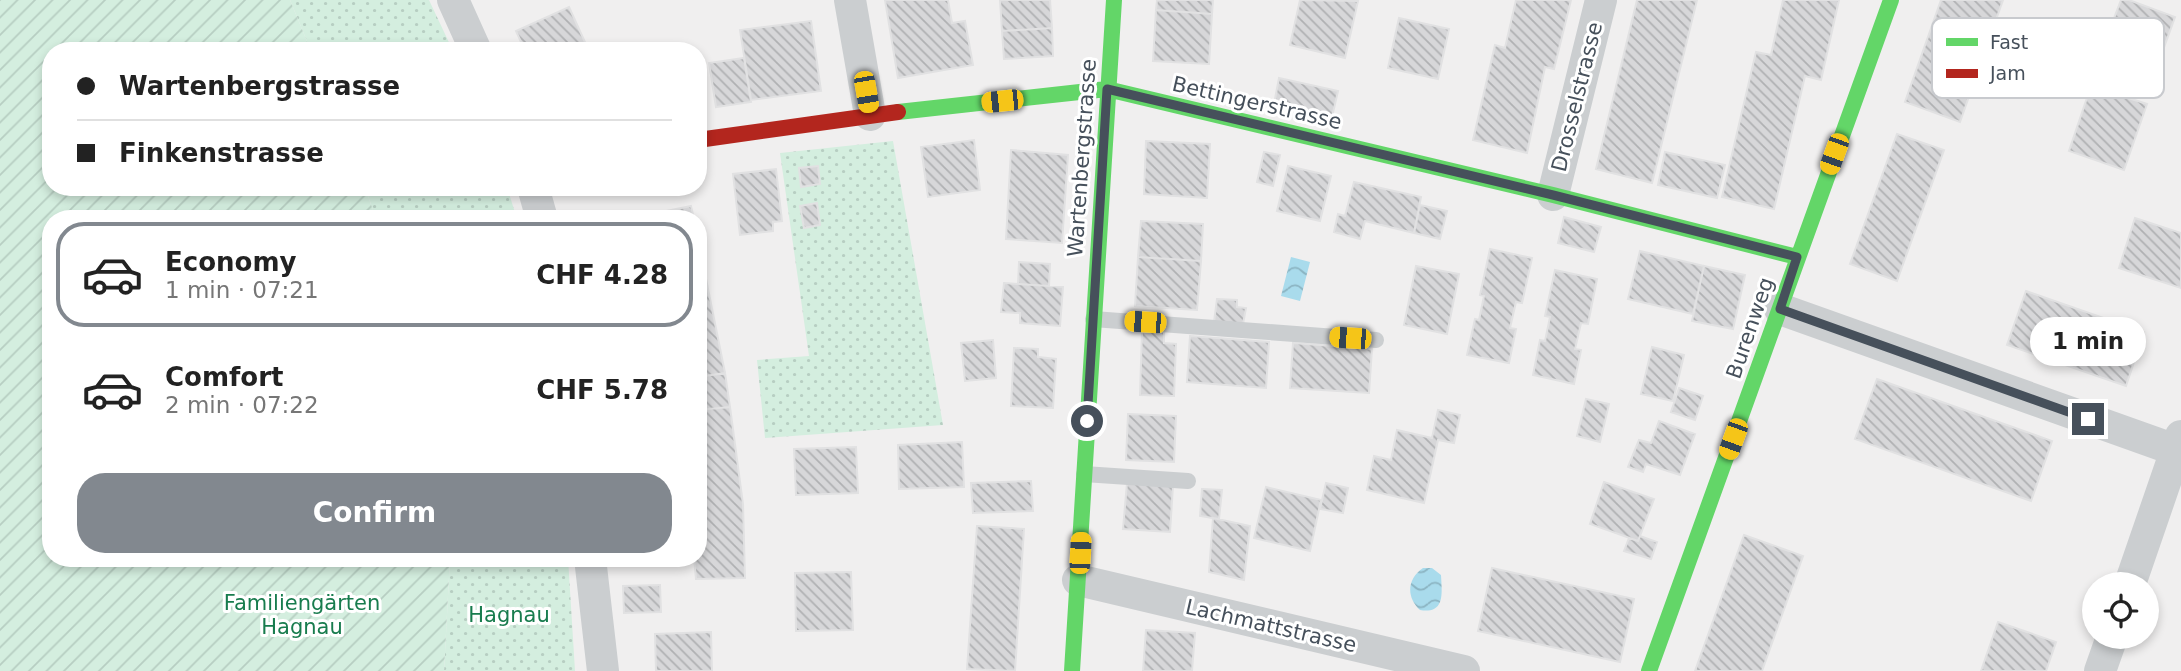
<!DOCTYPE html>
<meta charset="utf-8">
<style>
:root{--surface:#fff;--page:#f6f6f6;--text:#222;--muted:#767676;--line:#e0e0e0;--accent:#82888f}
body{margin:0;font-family:"DejaVu Sans",sans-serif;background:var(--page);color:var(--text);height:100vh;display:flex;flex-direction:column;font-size:26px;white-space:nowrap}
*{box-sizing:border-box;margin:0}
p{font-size:23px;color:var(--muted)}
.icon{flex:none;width:38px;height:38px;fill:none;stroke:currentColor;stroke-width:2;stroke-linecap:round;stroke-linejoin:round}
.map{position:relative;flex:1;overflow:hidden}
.details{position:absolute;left:42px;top:210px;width:665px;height:357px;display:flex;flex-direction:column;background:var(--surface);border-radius:28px;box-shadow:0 4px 10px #0003}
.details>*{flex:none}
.hud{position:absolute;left:42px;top:42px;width:665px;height:154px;border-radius:28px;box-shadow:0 4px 10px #0003;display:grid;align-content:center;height:154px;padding:0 35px;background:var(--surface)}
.fabs{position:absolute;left:2082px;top:572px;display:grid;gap:14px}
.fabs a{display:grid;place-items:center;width:77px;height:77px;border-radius:50%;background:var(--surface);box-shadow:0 4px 10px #0003;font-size:35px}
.end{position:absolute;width:32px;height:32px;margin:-16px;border:9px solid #46505b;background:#fff;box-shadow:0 0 0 4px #fff}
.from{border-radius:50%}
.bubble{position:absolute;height:49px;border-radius:24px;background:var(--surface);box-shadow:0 4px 10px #0003;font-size:23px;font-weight:700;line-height:49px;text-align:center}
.car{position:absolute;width:21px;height:42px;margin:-21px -10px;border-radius:9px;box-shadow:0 0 5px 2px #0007;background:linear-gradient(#f5c518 24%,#345 0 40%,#f5c518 0 76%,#345 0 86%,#f5c518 0)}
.hud b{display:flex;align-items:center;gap:24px;height:66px;font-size:26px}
.hud b+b{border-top:2px solid var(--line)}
.hud i{width:18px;height:18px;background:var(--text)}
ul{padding:12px 0 0;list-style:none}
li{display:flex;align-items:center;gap:21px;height:105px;margin:0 14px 10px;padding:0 21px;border:4px solid transparent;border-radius:28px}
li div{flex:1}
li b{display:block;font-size:26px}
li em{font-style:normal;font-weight:700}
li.on{border-color:var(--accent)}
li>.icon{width:63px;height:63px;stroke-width:1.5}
.action{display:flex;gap:14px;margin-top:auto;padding:14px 35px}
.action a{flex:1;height:80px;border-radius:28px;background:var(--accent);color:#fff;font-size:28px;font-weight:700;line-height:80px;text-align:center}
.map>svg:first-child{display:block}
.park{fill:url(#park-dots)}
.garden{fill:url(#garden-furrows)}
.water{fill:url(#water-waves)}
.building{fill:url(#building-back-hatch);stroke:#e1e1e2;stroke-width:2}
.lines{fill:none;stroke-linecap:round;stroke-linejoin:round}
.lane{stroke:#cbced0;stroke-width:16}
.street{stroke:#cbced0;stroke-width:32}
.fast{stroke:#63d668;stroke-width:16}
.jam{stroke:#b3261e;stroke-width:16}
.route{stroke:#46505b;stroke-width:9}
.labels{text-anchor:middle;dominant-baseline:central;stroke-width:6;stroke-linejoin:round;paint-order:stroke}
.street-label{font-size:21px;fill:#46505b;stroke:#fff}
.park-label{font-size:21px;fill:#187c4e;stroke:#fff}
.key{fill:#fff;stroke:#c8cace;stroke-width:2}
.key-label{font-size:19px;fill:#46505b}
</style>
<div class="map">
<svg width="2181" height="671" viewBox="0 0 2181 671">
<defs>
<pattern id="park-dots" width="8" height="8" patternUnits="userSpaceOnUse" patternTransform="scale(1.75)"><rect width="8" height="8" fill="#d4eedf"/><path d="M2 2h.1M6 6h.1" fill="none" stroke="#b7cec2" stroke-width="1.8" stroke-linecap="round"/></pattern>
<pattern id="garden-furrows" width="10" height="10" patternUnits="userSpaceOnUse" patternTransform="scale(1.75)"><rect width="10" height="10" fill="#d4eedf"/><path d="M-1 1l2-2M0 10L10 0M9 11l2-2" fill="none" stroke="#b7cec2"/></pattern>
<pattern id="water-waves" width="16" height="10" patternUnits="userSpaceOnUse" patternTransform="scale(1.75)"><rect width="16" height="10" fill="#a9dbec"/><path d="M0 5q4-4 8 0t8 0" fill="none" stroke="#8bb4c2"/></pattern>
<pattern id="building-back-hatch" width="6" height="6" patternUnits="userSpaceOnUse" patternTransform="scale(1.75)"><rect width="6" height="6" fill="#d7d7d9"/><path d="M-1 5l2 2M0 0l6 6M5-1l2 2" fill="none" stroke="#b0b1b3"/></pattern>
</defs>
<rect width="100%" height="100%" fill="#f0efef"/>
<path class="park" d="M290,0H429L453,51H311Z
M893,141L943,425L765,438L757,360L809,356L780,153Z
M365,187H507L517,219H376Z
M450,558H568L575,671H444Z"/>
<path class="garden" d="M0,0H290L311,51H51V187H365L376,219H51V558H450L444,671H0Z"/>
<path class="water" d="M1291,257L1310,262L1300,301L1281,296Z
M1423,568H1432L1441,575C1442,594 1445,614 1420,610C1406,597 1407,579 1423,568Z"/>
<path class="building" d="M885,0H948L952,23L965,21L973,65L898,78Z
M1000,0H1050L1052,28L1002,31Z
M1157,0H1213L1212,14L1156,10Z
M1300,0L1358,1L1345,58L1290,45Z
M1516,0H1571L1554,69L1545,67L1527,153L1473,140L1495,45L1505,48Z
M1637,0H1697L1652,183L1596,169Z
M1783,0H1839L1821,80L1805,76L1774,209L1722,197L1756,52L1771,55Z
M1941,0H2003L1960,122L1905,102Z
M2121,0H2129L2175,17L2154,75L2100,55Z
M569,7L589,51H525L516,31Z
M1156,10L1212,14L1209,64L1153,61Z
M1399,18L1449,29L1438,79L1388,68Z
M811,21L821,91L751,100L740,30Z
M1052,28L1053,56L1004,59L1002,31Z
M744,58L751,102L716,107L709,63Z
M1279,78L1338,91L1332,117L1274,104Z
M2091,86L2147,104L2124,170L2069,151Z
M1897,134L1944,150L1897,281L1850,264Z
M974,140L980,190L928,197L921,147Z
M1146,141L1210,144L1207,198L1144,194Z
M1011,150L1068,155L1062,243L1006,239Z
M1264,152L1280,155L1273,186L1257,182Z
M1665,152L1725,165L1717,198L1658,185Z
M818,166L820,184L801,187L799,168Z
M1288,166L1331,176L1320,221L1277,211Z
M776,169L782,221L773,222V231L740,235L733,174Z
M1354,182L1421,197L1414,233L1365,221L1360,239L1334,232L1338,214L1345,216Z
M817,203L820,225L804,228L800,206Z
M1420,205L1447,211L1440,239L1414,233Z
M691,206L694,219H643L642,216Z
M1564,217L1601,227L1594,252L1558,243Z
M2135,218L2181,233V288L2119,268Z
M1141,221L1203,224L1201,261L1138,257Z
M698,239L725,373L698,377Z
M1490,249L1532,258L1522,303L1516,302L1510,328L1516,329L1509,363L1467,355L1475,319L1479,320L1484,296L1480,295Z
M1640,251L1704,266L1693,314L1628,299Z
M1138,257L1201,261L1197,310L1135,306Z
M1019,262L1050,264L1049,286L1018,284Z
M1416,266L1459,274L1447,334L1404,325Z
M1704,266L1745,275L1733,329L1692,321Z
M1555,270L1597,279L1588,324L1581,323L1575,349L1581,350L1574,384L1533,375L1540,340L1545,341L1550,317L1545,316Z
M1004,283L1063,287L1060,326L1020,323V313L1001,312Z
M2026,291L2144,332L2126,386L2007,345Z
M1217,299L1237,300V307L1246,308L1243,324L1214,322Z
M1142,331L1164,332V343L1176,344L1174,396L1140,395Z
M1190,336L1269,342L1266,388L1187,382Z
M993,340L996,378L965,381L961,343Z
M1293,343L1372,349L1369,393L1290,388Z
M1652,347L1684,355L1673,401L1641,394Z
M1014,348L1038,349V357L1056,359L1053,408L1011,406Z
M725,373L730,407L698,410V377Z
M1877,379L2052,441L2031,501L1855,439Z
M1679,388L1703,396L1695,420L1671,412Z
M1586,399L1609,404L1600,442L1577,436Z
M730,407L743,504L745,578L696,579L694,558H698V410Z
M1438,410L1460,415L1454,443L1438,440L1424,503L1367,490L1374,456L1391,460L1397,430L1432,438Z
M1128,414L1176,416L1174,462L1126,460Z
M1659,421L1695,434L1680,475L1646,464L1643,472L1628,467L1639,440L1651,443Z
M962,442L964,487L899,489L898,445Z
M856,447L858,493L796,495L794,449Z
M1031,481L1033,511L973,513L971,483Z
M1604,482L1654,499L1638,541L1590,524Z
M1127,483L1173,486L1170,532L1123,529Z
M1326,483L1348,488L1343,513L1320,509Z
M1266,487L1321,500L1310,551L1254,538Z
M1202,489L1222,490L1219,519L1200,516Z
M1213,518L1250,526L1244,580L1209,572Z
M977,526L1024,529L1015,671L967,669Z
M1744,535L1803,556L1762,671H1695Z
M1640,536L1657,542L1651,559L1624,551L1629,538L1638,541Z
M1492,568L1634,599L1620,662L1478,631Z
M851,572L853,630L796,631L795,573Z
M660,585L661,612L624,613L623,586Z
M1998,622L2056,642L2046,671H1981Z
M1146,630L1195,633L1192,671H1143Z
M711,632L712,671H656L655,634Z"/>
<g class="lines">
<path class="lane" d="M1093,319L1376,340
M1084,474L1188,481"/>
<path class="street" d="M453,0L476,51
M850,0L870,115
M533,187L542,219
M1553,195L1601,0
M1780,309L2181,452
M590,558L603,671
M1078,580L1464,671
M2130,584L2181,436
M2100,671L2112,637"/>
<path class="fast" d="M898,112L1107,89L1553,195L1797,257
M1072,671L1114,0
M1649,671L1891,0"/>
<path class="jam" d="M698,140L898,112"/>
</g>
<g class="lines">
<path class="route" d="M1087,421L1107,89L1553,195L1797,257L1780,309L2088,419"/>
</g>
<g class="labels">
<g class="street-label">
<text transform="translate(1577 97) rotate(-76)">Drosselstrasse</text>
<text transform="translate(1257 103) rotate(13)">Bettingerstrasse</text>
<text transform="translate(1082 158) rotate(-86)">Wartenbergstrasse</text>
<text transform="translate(1750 328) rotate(-71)">Burenweg</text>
<text transform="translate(1271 626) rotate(13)">Lachmattstrasse</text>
</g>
<g class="park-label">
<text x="302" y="603">Familiengärten<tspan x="302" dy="24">Hagnau</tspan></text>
<text x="509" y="615">Hagnau</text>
</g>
</g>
<rect x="1932" y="18" width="232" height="80" rx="10" class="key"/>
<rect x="1946" y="38" width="32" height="8" fill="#63d668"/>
<rect x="1946" y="69" width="32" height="9" fill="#b3261e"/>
<g class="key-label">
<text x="1990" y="49">Fast</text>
<text x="1990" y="80">Jam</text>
</g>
</svg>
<div class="fabs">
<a><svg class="icon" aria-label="locate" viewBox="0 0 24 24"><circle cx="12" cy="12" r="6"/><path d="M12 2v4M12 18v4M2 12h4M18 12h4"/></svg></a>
</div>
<i class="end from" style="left:1087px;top:421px"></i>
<i class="end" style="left:2088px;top:419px"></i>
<div class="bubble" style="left:2030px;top:317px;width:116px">1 min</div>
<i class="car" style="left:866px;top:92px;rotate:170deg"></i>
<i class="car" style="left:1002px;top:101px;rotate:264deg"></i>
<i class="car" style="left:1834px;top:154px;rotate:200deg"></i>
<i class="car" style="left:1145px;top:322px;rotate:274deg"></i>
<i class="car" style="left:1350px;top:338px;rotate:274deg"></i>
<i class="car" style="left:1733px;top:439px;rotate:200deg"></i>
<i class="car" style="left:1080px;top:553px;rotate:3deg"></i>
<div class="hud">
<b><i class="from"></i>Wartenbergstrasse</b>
<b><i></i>Finkenstrasse</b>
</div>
<section class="details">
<ul>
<li class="on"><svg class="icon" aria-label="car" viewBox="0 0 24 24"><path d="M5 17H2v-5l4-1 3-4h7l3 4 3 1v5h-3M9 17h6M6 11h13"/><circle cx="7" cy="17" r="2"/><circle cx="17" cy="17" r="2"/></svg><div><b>Economy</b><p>1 min · 07:21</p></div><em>CHF 4.28</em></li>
<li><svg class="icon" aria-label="car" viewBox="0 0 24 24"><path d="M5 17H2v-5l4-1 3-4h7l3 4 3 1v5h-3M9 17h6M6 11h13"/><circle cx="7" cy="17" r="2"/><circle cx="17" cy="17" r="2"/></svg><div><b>Comfort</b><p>2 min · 07:22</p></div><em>CHF 5.78</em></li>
</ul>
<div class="action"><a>Confirm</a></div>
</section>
</div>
